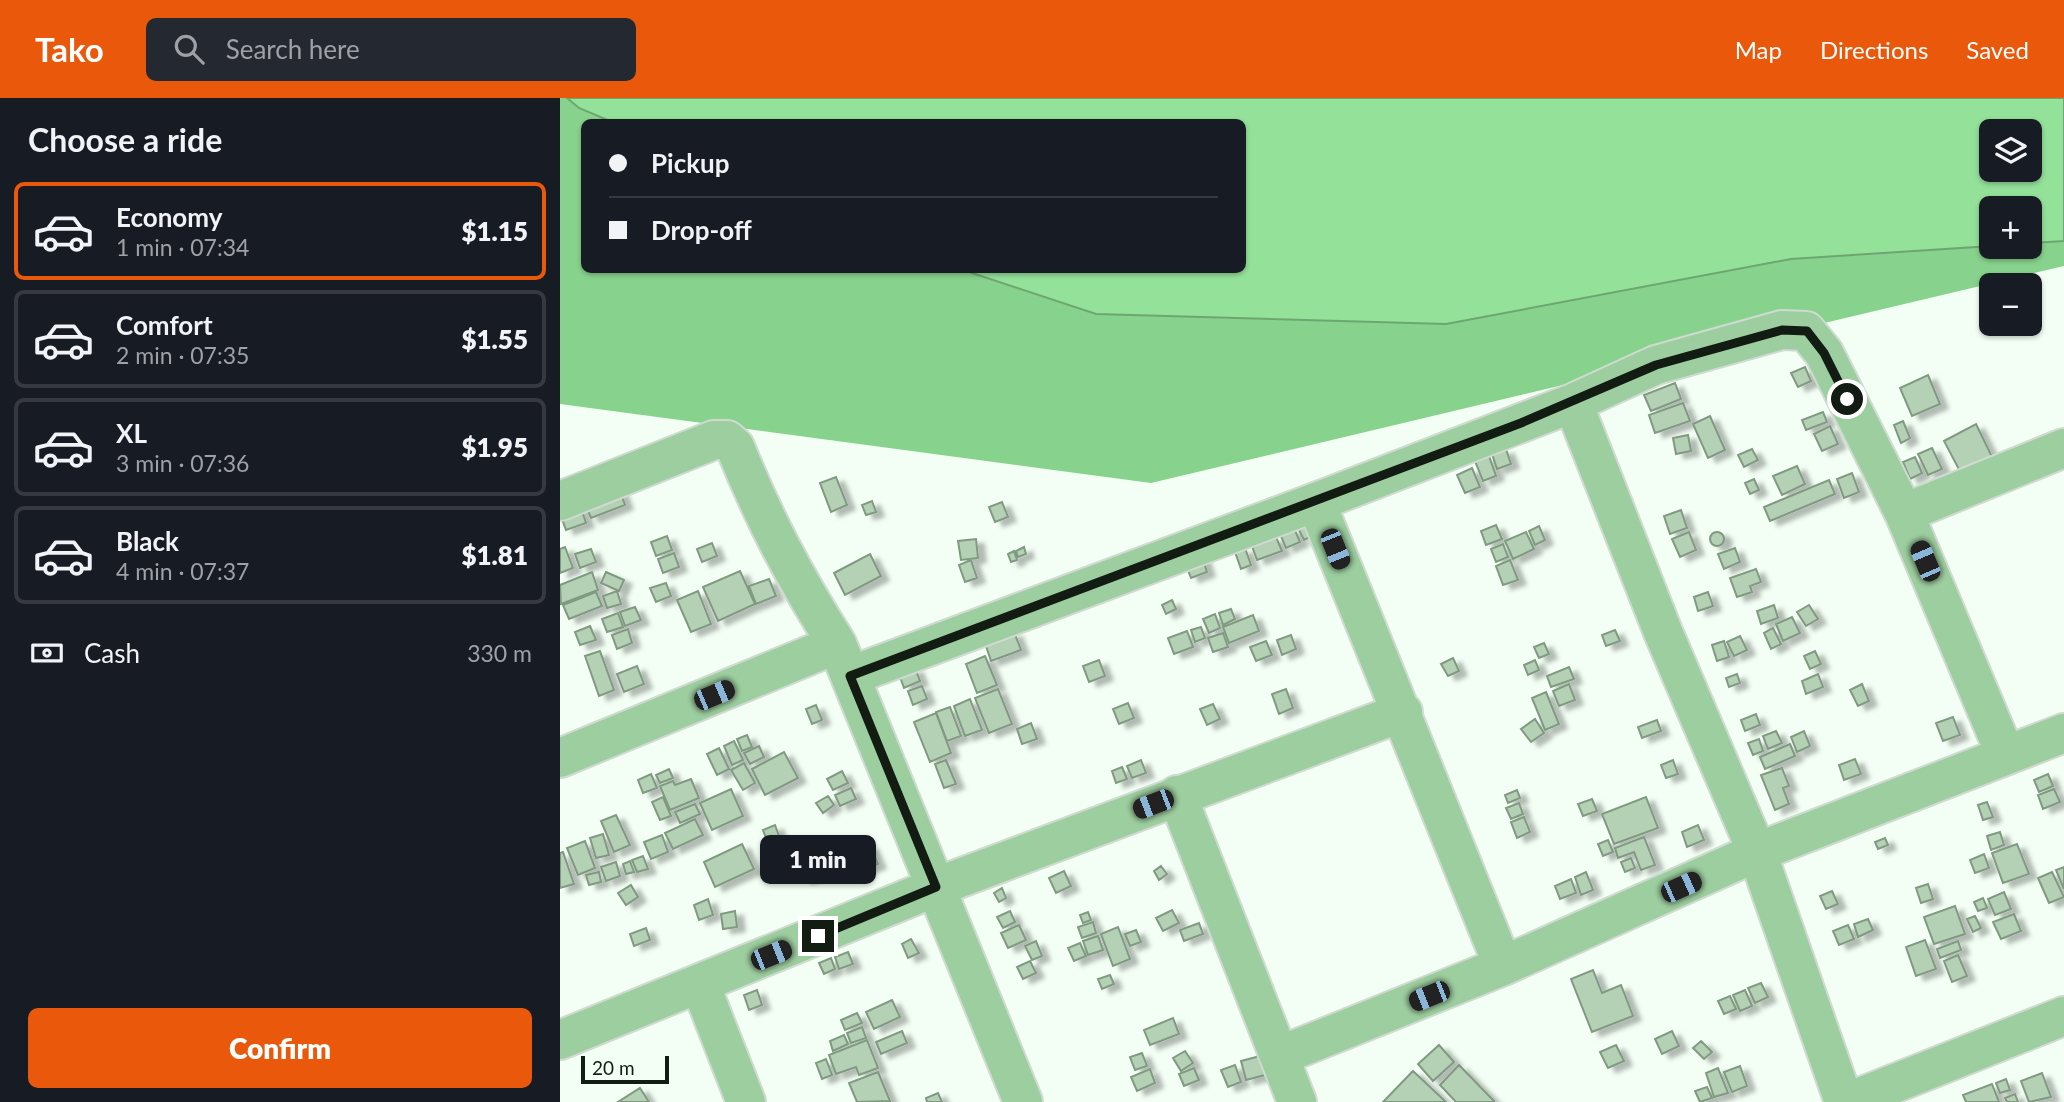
<!DOCTYPE html>
<meta charset="utf-8">
<style>
:root{--surface:#171b24;--page:#242831;--text:#f1f3f6;--muted:#9ea1a6;--line:#363941;--accent:#ea580c}
body{margin:0;font-family:Lato,sans-serif;background:var(--page);color:var(--text);height:100vh;display:flex;flex-direction:column;font-size:26px;white-space:nowrap}
*{box-sizing:border-box;margin:0}
p{font-size:23px;color:var(--muted)}
.icon{flex:none;width:38px;height:38px;fill:none;stroke:currentColor;stroke-width:2;stroke-linecap:round;stroke-linejoin:round}
.map{position:relative;flex:1;overflow:hidden}
.drawer{display:flex;flex-direction:column;background:var(--surface);width:560px}
.drawer>*{flex:none}
.top-card{position:absolute;left:21px;top:21px;width:665px;height:154px;border-radius:10px;box-shadow:0 2px 5px #0004;display:grid;align-content:center;height:154px;padding:0 28px;background:var(--surface)}
.controls{position:absolute;left:1419px;top:21px;display:grid;gap:14px}
.controls a{display:grid;place-items:center;width:63px;height:63px;border-radius:10px;background:var(--surface);box-shadow:0 2px 5px #0004;font-size:35px}
.scale{position:absolute;left:21px;bottom:18px;width:88px;box-sizing:border-box;padding-left:7px;border:4px solid #121c12;border-top:0;font-size:19px;line-height:24px;white-space:nowrap;color:#121c12;-webkit-text-stroke:5px #f3fff4;paint-order:stroke}
.end{position:absolute;width:32px;height:32px;margin:-16px;border:9px solid #121c12;background:#fff;box-shadow:0 0 0 4px #fff}
.from{border-radius:50%}
.bubble{position:absolute;height:49px;border-radius:10px;background:var(--surface);box-shadow:0 2px 5px #0004;font-size:23px;font-weight:800;line-height:49px;text-align:center}
.car{position:absolute;width:21px;height:42px;margin:-21px -10px;border-radius:9px;box-shadow:0 0 5px 2px #0007;background:linear-gradient(#222 24%,#8ab4d8 0 40%,#222 0 76%,#8ab4d8 0 86%,#222 0)}
.top-card b{display:flex;align-items:center;gap:24px;height:66px;font-size:26px}
.top-card b+b{border-top:2px solid var(--line)}
.top-card i{width:18px;height:18px;background:var(--text)}
ul{padding:0;list-style:none}
li{display:flex;align-items:center;gap:21px;height:98px;margin:0 14px 10px;padding:0 14px;border:4px solid var(--line);border-radius:10px}
li div{flex:1}
li b{display:block;font-size:26px}
li em{font-style:normal;font-weight:800}
li.on{border-color:var(--accent)}
li>.icon{width:63px;height:63px;stroke-width:1.5}
h2{padding:0 28px;font-size:32px;line-height:84px}
.pay{display:flex;align-items:center;gap:18px;height:77px;padding:0 28px;font-size:26px}
.pay p{margin-inline-start:auto}
.action{display:flex;gap:14px;margin-top:auto;padding:14px 28px}
.action a{flex:1;height:80px;border-radius:10px;background:var(--accent);color:#fff;font-size:28px;font-weight:800;line-height:80px;text-align:center}
header{display:flex;align-items:center;gap:42px;box-sizing:border-box;height:98px;padding:0 35px;background:var(--accent);color:#fff}
header strong{font-size:33px}
nav{display:flex;gap:38px;margin-inline-start:auto;font-size:24px}
.search{width:490px;height:63px;background:var(--page);display:flex;align-items:center;gap:18px;box-sizing:border-box;padding:0 24px;border-radius:10px;color:var(--muted);font-size:26px}
main{display:flex;flex:1;min-height:0}
.map>svg:first-child{display:block}
.forest{fill:#87d38d}
.water{fill:#94e19a;stroke:#6da671;stroke-width:2;fill-rule:evenodd}
.building{fill:#b4d0b5;stroke:#809a81;stroke-width:2;filter:url(#shadow)}
.lines{fill:none;stroke-linecap:round;stroke-linejoin:round}
.minor-casing{stroke:#cfdbd0;stroke-width:42}
.minor{stroke:#9dce9f;stroke-width:38}
.route{stroke:#121c12;stroke-width:9}
</style>
<header>
<strong>Tako</strong>
<div class="search"><svg class="icon" aria-label="search" viewBox="0 0 24 24"><circle cx="10" cy="10" r="6"/><path d="M15 15l6 6"/></svg>Search here</div>
<nav><a>Map</a><a>Directions</a><a>Saved</a></nav>
</header>
<main>
<section class="drawer">
<h2>Choose a ride</h2>
<ul>
<li class="on"><svg class="icon" aria-label="car" viewBox="0 0 24 24"><path d="M5 17H2v-5l4-1 3-4h7l3 4 3 1v5h-3M9 17h6M6 11h13"/><circle cx="7" cy="17" r="2"/><circle cx="17" cy="17" r="2"/></svg><div><b>Economy</b><p>1 min · 07:34</p></div><em>$1.15</em></li>
<li><svg class="icon" aria-label="car" viewBox="0 0 24 24"><path d="M5 17H2v-5l4-1 3-4h7l3 4 3 1v5h-3M9 17h6M6 11h13"/><circle cx="7" cy="17" r="2"/><circle cx="17" cy="17" r="2"/></svg><div><b>Comfort</b><p>2 min · 07:35</p></div><em>$1.55</em></li>
<li><svg class="icon" aria-label="car" viewBox="0 0 24 24"><path d="M5 17H2v-5l4-1 3-4h7l3 4 3 1v5h-3M9 17h6M6 11h13"/><circle cx="7" cy="17" r="2"/><circle cx="17" cy="17" r="2"/></svg><div><b>XL</b><p>3 min · 07:36</p></div><em>$1.95</em></li>
<li><svg class="icon" aria-label="car" viewBox="0 0 24 24"><path d="M5 17H2v-5l4-1 3-4h7l3 4 3 1v5h-3M9 17h6M6 11h13"/><circle cx="7" cy="17" r="2"/><circle cx="17" cy="17" r="2"/></svg><div><b>Black</b><p>4 min · 07:37</p></div><em>$1.81</em></li>
</ul>
<div class="pay"><svg class="icon" aria-label="cash" viewBox="0 0 24 24"><path d="M3 7h18v10H3z"/><circle cx="12" cy="12" r="2"/></svg>Cash<p>330 m</p></div>
<div class="action"><a>Confirm</a></div>
</section>
<div class="map">
<svg width="1504" height="1004" viewBox="0 0 1504 1004">
<defs>
<filter id="shadow"><feDropShadow dx="8" dy="4.5" stdDeviation="2" flood-color="#0004"/></filter>
</defs>
<rect width="100%" height="100%" fill="#f3fff4"/>
<path class="forest" d="M0,0H7L19,10L52,24H24V172H403L536,216L886,226L1231,161L1431,148L1470,149V145L1504,143V168L591,385L0,306Z"/>
<path class="water" d="M7,0H1504V143L1470,145V110H1432L1431,148L1231,161L886,226L536,216L403,172H682V24H52L19,10ZM1432,33H1470V72H1432Z"/>
<path class="building" d="M1245,269L1251,283L1238,289L1231,275Z
M1368,277L1380,306L1352,318L1340,290Z
M1115,285L1121,301L1091,313L1084,297Z
M1123,305L1130,323L1095,335L1089,317Z
M1263,314L1267,324L1246,332L1242,322Z
M1150,318L1165,352L1148,360L1133,326Z
M1343,323L1350,340L1341,345L1334,327Z
M1416,326L1434,363L1403,379L1384,343Z
M1270,328L1278,346L1262,353L1254,336Z
M1128,337L1131,353L1116,356L1113,340Z
M1372,350L1382,371L1368,377L1358,356Z
M946,351L951,366L937,371L932,356Z
M1192,351L1198,362L1184,369L1178,357Z
M929,358L936,378L923,383L915,363Z
M1355,359L1362,375L1350,381L1343,364Z
M1237,368L1245,386L1222,397L1213,378Z
M912,370L920,389L905,395L897,377Z
M1292,375L1299,394L1284,400L1277,381Z
M276,379L287,407L271,414L260,385Z
M1194,381L1199,392L1190,396L1185,385Z
M1269,382L1275,396L1210,423L1204,409Z
M60,393L65,407L31,420L25,406Z
M312,403L316,414L306,417L302,407Z
M442,404L448,419L435,424L429,409Z
M20,407L26,425L6,432L0,416Z
M1121,412L1127,430L1110,436L1104,418Z
M750,424L756,436L744,442L738,430Z
M936,427L942,441L926,447L921,433Z
M979,428L985,442L975,447L969,433Z
M734,430L740,444L726,450L720,436Z
M1150 441a7 7 0 1 1 14 0a7 7 0 1 1-14 0Z
M966,434L974,451L953,461L945,443Z
M1129,434L1136,452L1120,459L1112,441Z
M107,438L112,452L96,458L91,444Z
M716,439L722,453L697,462L692,448Z
M416,441L418,460L401,462L398,443Z
M152,445L157,458L142,464L137,451Z
M943,446L948,459L936,464L931,451Z
M5,449L13,470L0,475V451Z
M464,449L466,456L458,459L456,453Z
M685,450L691,467L681,471L675,454Z
M1175,450L1180,464L1164,471L1158,456Z
M31,451L36,464L20,470L15,456Z
M454,453L457,462L451,464L448,456Z
M114,455L119,469L103,475L98,461Z
M310,456L321,478L285,497L274,475Z
M641,456L647,474L631,480L624,462Z
M411,462L417,480L405,484L399,467Z
M950,462L958,482L943,487L936,468Z
M1196,471L1201,484L1190,488L1192,494L1177,499L1170,480Z
M180,473L195,506L158,523L143,489Z
M32,474L38,492L1,506L0,487Z
M46,474L64,482L59,493L41,485Z
M209,481L216,498L196,506L189,488Z
M106,485L111,498L96,504L90,490Z
M57,493L61,506L47,510L43,498Z
M138,493L151,526L131,534L117,502Z
M36,494L42,508L9,521L3,507Z
M1148,494L1153,508L1138,513L1134,499Z
M612,502L616,511L606,516L602,507Z
M1214,507L1218,520L1201,526L1197,513Z
M1249,507L1258,521L1246,528L1237,514Z
M75,509L81,522L65,528L60,514Z
M671,511L675,521L663,527L659,515Z
M58,515L63,529L47,534L42,521Z
M655,516L660,530L649,535L643,521Z
M693,517L699,533L669,545L663,529Z
M1232,519L1240,535L1223,543L1216,526Z
M30,528L36,542L20,547L15,534Z
M641,529L645,540L635,544L631,532Z
M1213,530L1221,546L1211,551L1204,535Z
M68,531L72,545L57,551L52,537Z
M1055,532L1060,543L1046,548L1042,537Z
M627,533L633,549L614,556L608,540Z
M454,534L461,552L431,563L425,545Z
M663,535L668,549L653,554L648,540Z
M731,537L736,551L722,557L717,542Z
M1180,538L1187,552L1174,558L1167,544Z
M706,543L712,557L696,563L690,549Z
M1164,543L1169,559L1157,563L1152,547Z
M984,545L989,556L979,560L974,549Z
M40,553L54,592L39,598L25,558Z
M1255,553L1261,566L1250,571L1244,558Z
M425,558L437,587L417,595L406,566Z
M893,560L899,573L888,578L881,566Z
M539,562L545,578L529,584L523,568Z
M975,562L979,572L968,577L964,567Z
M77,568L84,586L64,594L57,576Z
M1009,569L1014,581L991,589L987,578Z
M355,570L360,583L344,590L339,576Z
M1177,576L1180,585L1169,589L1166,580Z
M1258,576L1263,589L1246,596L1242,583Z
M1009,586L1015,602L999,608L993,593Z
M1302,586L1309,603L1298,608L1290,592Z
M362,588L367,601L353,607L348,593Z
M438,591L452,626L429,635L415,600Z
M726,591L733,610L719,616L712,596Z
M986,594L999,626L985,632L972,600Z
M410,601L422,632L405,638L394,608Z
M568,605L574,620L559,626L553,611Z
M653,606L660,621L647,627L640,611Z
M256,607L262,622L252,626L246,611Z
M390,609L401,638L387,643L376,614Z
M376,615L391,655L370,664L354,624Z
M1196,616L1200,627L1185,633L1181,622Z
M1393,619L1400,637L1383,643L1376,625Z
M975,621L984,635L971,644L961,631Z
M1097,622L1101,633L1082,640L1078,629Z
M471,625L477,641L462,646L457,631Z
M1216,633L1222,645L1208,651L1203,638Z
M1244,633L1250,648L1237,654L1231,639Z
M187,637L192,649L182,653L177,641Z
M1199,641L1203,653L1193,657L1188,645Z
M174,643L183,662L172,667L164,648Z
M1230,646L1235,658L1205,671L1200,659Z
M199,648L204,659L190,666L184,655Z
M159,650L169,671L157,677L147,656Z
M224,654L238,680L205,697L192,671Z
M1295,661L1301,676L1284,682L1279,667Z
M386,662L396,686L384,690L375,666Z
M581,662L586,675L572,680L567,668Z
M1113,662L1118,676L1106,680L1101,667Z
M184,665L195,685L183,692L171,672Z
M562,669L567,681L556,685L552,673Z
M1222,670L1229,688L1223,690L1229,706L1215,712L1201,677Z
M109,671L113,680L100,685L96,677Z
M282,673L288,685L273,692L267,681Z
M91,676L97,690L83,695L78,682Z
M1488,676L1493,688L1479,694L1474,682Z
M131,681L139,700L110,712L100,688L113,683L115,687Z
M291,690L296,701L280,708L275,697Z
M171,691L183,718L152,732L140,705Z
M1494,691L1500,704L1483,711L1478,697Z
M957,692L960,700L948,705L945,697Z
M268,698L274,707L263,715L256,705Z
M103,699L111,718L100,722L92,704Z
M1086,699L1098,730L1054,746L1042,716Z
M1032,701L1037,713L1023,718L1018,706Z
M1427,704L1433,719L1423,722L1418,707Z
M959,705L963,716L951,721L946,710Z
M135,706L140,716L120,725L115,714Z
M56,717L70,747L54,754L41,723Z
M964,719L970,734L957,740L951,724Z
M135,721L143,737L113,751L105,735Z
M215,727L219,738L207,743L203,732Z
M1138,727L1144,742L1127,749L1122,734Z
M1440,734L1444,747L1431,752L1427,738Z
M43,736L49,757L36,760L30,740Z
M102,737L108,754L91,761L84,744Z
M1084,739L1095,767L1081,772L1074,754L1058,760L1055,750Z
M1325,740L1328,747L1318,751L1315,744Z
M1048,742L1053,754L1043,758L1038,746Z
M25,743L35,770L18,777L7,750Z
M222,743L229,756L216,762L210,749Z
M182,746L194,771L155,789L144,764Z
M1457,746L1469,776L1443,785L1432,755Z
M310,747L318,766L301,773L293,755Z
M3,754L14,786L0,790V755Z
M255,756L262,773L244,781L237,764Z
M1424,756L1429,770L1415,775L1410,762Z
M83,758L88,771L77,774L72,762Z
M1071,760L1075,770L1065,774L1061,764Z
M70,763L74,774L66,776L63,766Z
M56,764L60,778L46,783L41,769Z
M601,768L607,776L599,782L594,773Z
M1504,769V791L1496,772Z
M504,773L511,788L496,795L489,780Z
M39,774L41,784L29,787L26,777Z
M1026,774L1033,792L1021,797L1015,779Z
M1492,774L1504,799L1489,805L1478,780Z
M1011,781L1016,795L1000,801L995,788Z
M1368,786L1373,801L1361,805L1356,790Z
M71,787L78,799L66,807L58,795Z
M442,790L446,800L439,804L434,795Z
M1272,793L1278,806L1266,811L1260,798Z
M1444,794L1451,811L1435,817L1428,801Z
M1423,800L1427,810L1418,813L1414,804Z
M148,801L153,817L139,822L134,807Z
M1395,808L1405,836L1374,846L1364,819Z
M612,812L619,825L603,833L596,820Z
M175,813L177,829L163,831L161,816Z
M450,813L455,824L443,830L437,819Z
M528,814L531,822L523,825L520,817Z
M1454,816L1461,833L1441,841L1433,824Z
M1415,818L1421,830L1413,834L1407,821Z
M1308,821L1313,832L1298,839L1294,826Z
M533,824L536,835L522,840L518,829Z
M639,825L643,836L624,843L620,832Z
M459,827L466,842L448,850L441,835Z
M1288,827L1294,841L1279,847L1273,833Z
M558,829L570,861L553,868L541,836Z
M86,830L90,842L74,848L70,836Z
M576,832L581,844L570,848L565,836Z
M538,838L543,852L528,857L523,843Z
M351,841L359,855L348,860L342,846Z
M1365,842L1376,871L1356,878L1346,849Z
M476,843L482,858L472,862L465,848Z
M1398,843L1401,852L1380,860L1377,851Z
M520,845L526,858L514,863L508,850Z
M288,854L293,866L279,871L275,859Z
M1398,857L1407,878L1392,884L1384,863Z
M271,860L275,871L264,876L259,865Z
M470,863L476,875L463,881L457,869Z
M1033,872L1042,895L1061,887L1073,918L1032,934L1011,881Z
M550,877L554,886L542,891L538,881Z
M1201,885L1208,899L1195,905L1188,890Z
M197,892L202,907L189,912L184,897Z
M1185,892L1192,908L1180,913L1173,897Z
M1170,898L1176,911L1164,916L1158,903Z
M332,902L340,919L314,931L306,914Z
M297,915L302,925L285,932L281,922Z
M613,920L619,936L590,947L584,932Z
M302,929L306,940L291,945L287,935Z
M342,933L347,945L321,956L316,944Z
M1112,933L1119,948L1102,956L1095,941Z
M284,937L288,946L273,953L270,943Z
M307,942L318,970L299,977L296,969L276,976L269,957Z
M1141,943L1152,954L1144,961L1133,950Z
M879,947L894,964L873,983L858,966Z
M1056,947L1064,963L1048,970L1040,954Z
M625,953L633,965L621,973L613,960Z
M582,955L587,968L575,972L570,959Z
M700,958L705,977L686,982L681,963Z
M266,961L272,977L262,981L256,965Z
M675,967L681,984L668,989L661,972Z
M899,967L934,1003V1004H896L880,987Z
M1180,968L1187,988L1172,994L1164,974Z
M634,970L639,982L624,988L619,976Z
M1158,970L1168,995L1154,999L1146,975Z
M590,971L595,985L577,993L571,979Z
M853,973L886,1004H823Z
M318,974L330,1003L297,1004L289,985Z
M1482,975L1491,999L1469,1004L1461,983Z
M1446,981L1450,992L1440,995L1436,985Z
M1432,986L1439,1004H1406L1403,997Z
M1147,989L1152,1000L1140,1004L1135,993Z
M80,990L89,1004H58Z
M378,995L382,1004H367L366,1000Z
M1455,996L1458,1004H1447L1445,1000Z"/>
<g class="lines">
<defs>
<path id="minor" d="M1013,305L1103,534L1197,754L1284,1004
M0,403L154,342H167L175,349C204,421 235,480 277,546L463,1004
M756,404L943,868
M1344,415L1504,350
M290,578L756,404L1013,305L1096,267L1222,232L1246,233L1264,255L1344,415L1445,656
M0,660L277,546
M617,697L737,1004
M140,886L186,1004
M0,942L376,789L843,614
M719,958L943,868L1197,754L1504,635
M1288,1004L1504,918"/>
</defs>
<use href="#minor" class="minor-casing"/>
<use href="#minor" class="minor"/>
</g>
<g class="lines">
<path class="route" d="M258,838L376,789L290,578L961,325L1096,267L1222,232L1247,233L1264,255L1287,301"/>
</g>
</svg>
<div class="controls">
<a><svg class="icon" aria-label="layers" viewBox="0 0 24 24"><path d="M12 4l9 5-9 5-9-5zM3 14l9 5 9-5"/></svg></a>
<a>+</a>
<a>−</a>
</div>
<div class="scale">20 m</div>
<i class="end from" style="left:1287px;top:301px"></i>
<i class="end" style="left:258px;top:838px"></i>
<div class="bubble" style="left:200px;top:737px;width:116px">1 min</div>
<i class="car" style="left:775px;top:451px;rotate:158deg"></i>
<i class="car" style="left:1365px;top:463px;rotate:337deg"></i>
<i class="car" style="left:154px;top:597px;rotate:67deg"></i>
<i class="car" style="left:593px;top:706px;rotate:249deg"></i>
<i class="car" style="left:1121px;top:789px;rotate:66deg"></i>
<i class="car" style="left:211px;top:857px;rotate:68deg"></i>
<i class="car" style="left:869px;top:898px;rotate:248deg"></i>
<div class="top-card">
<b><i class="from"></i>Pickup</b>
<b><i></i>Drop-off</b>
</div>
</div>
</main>
